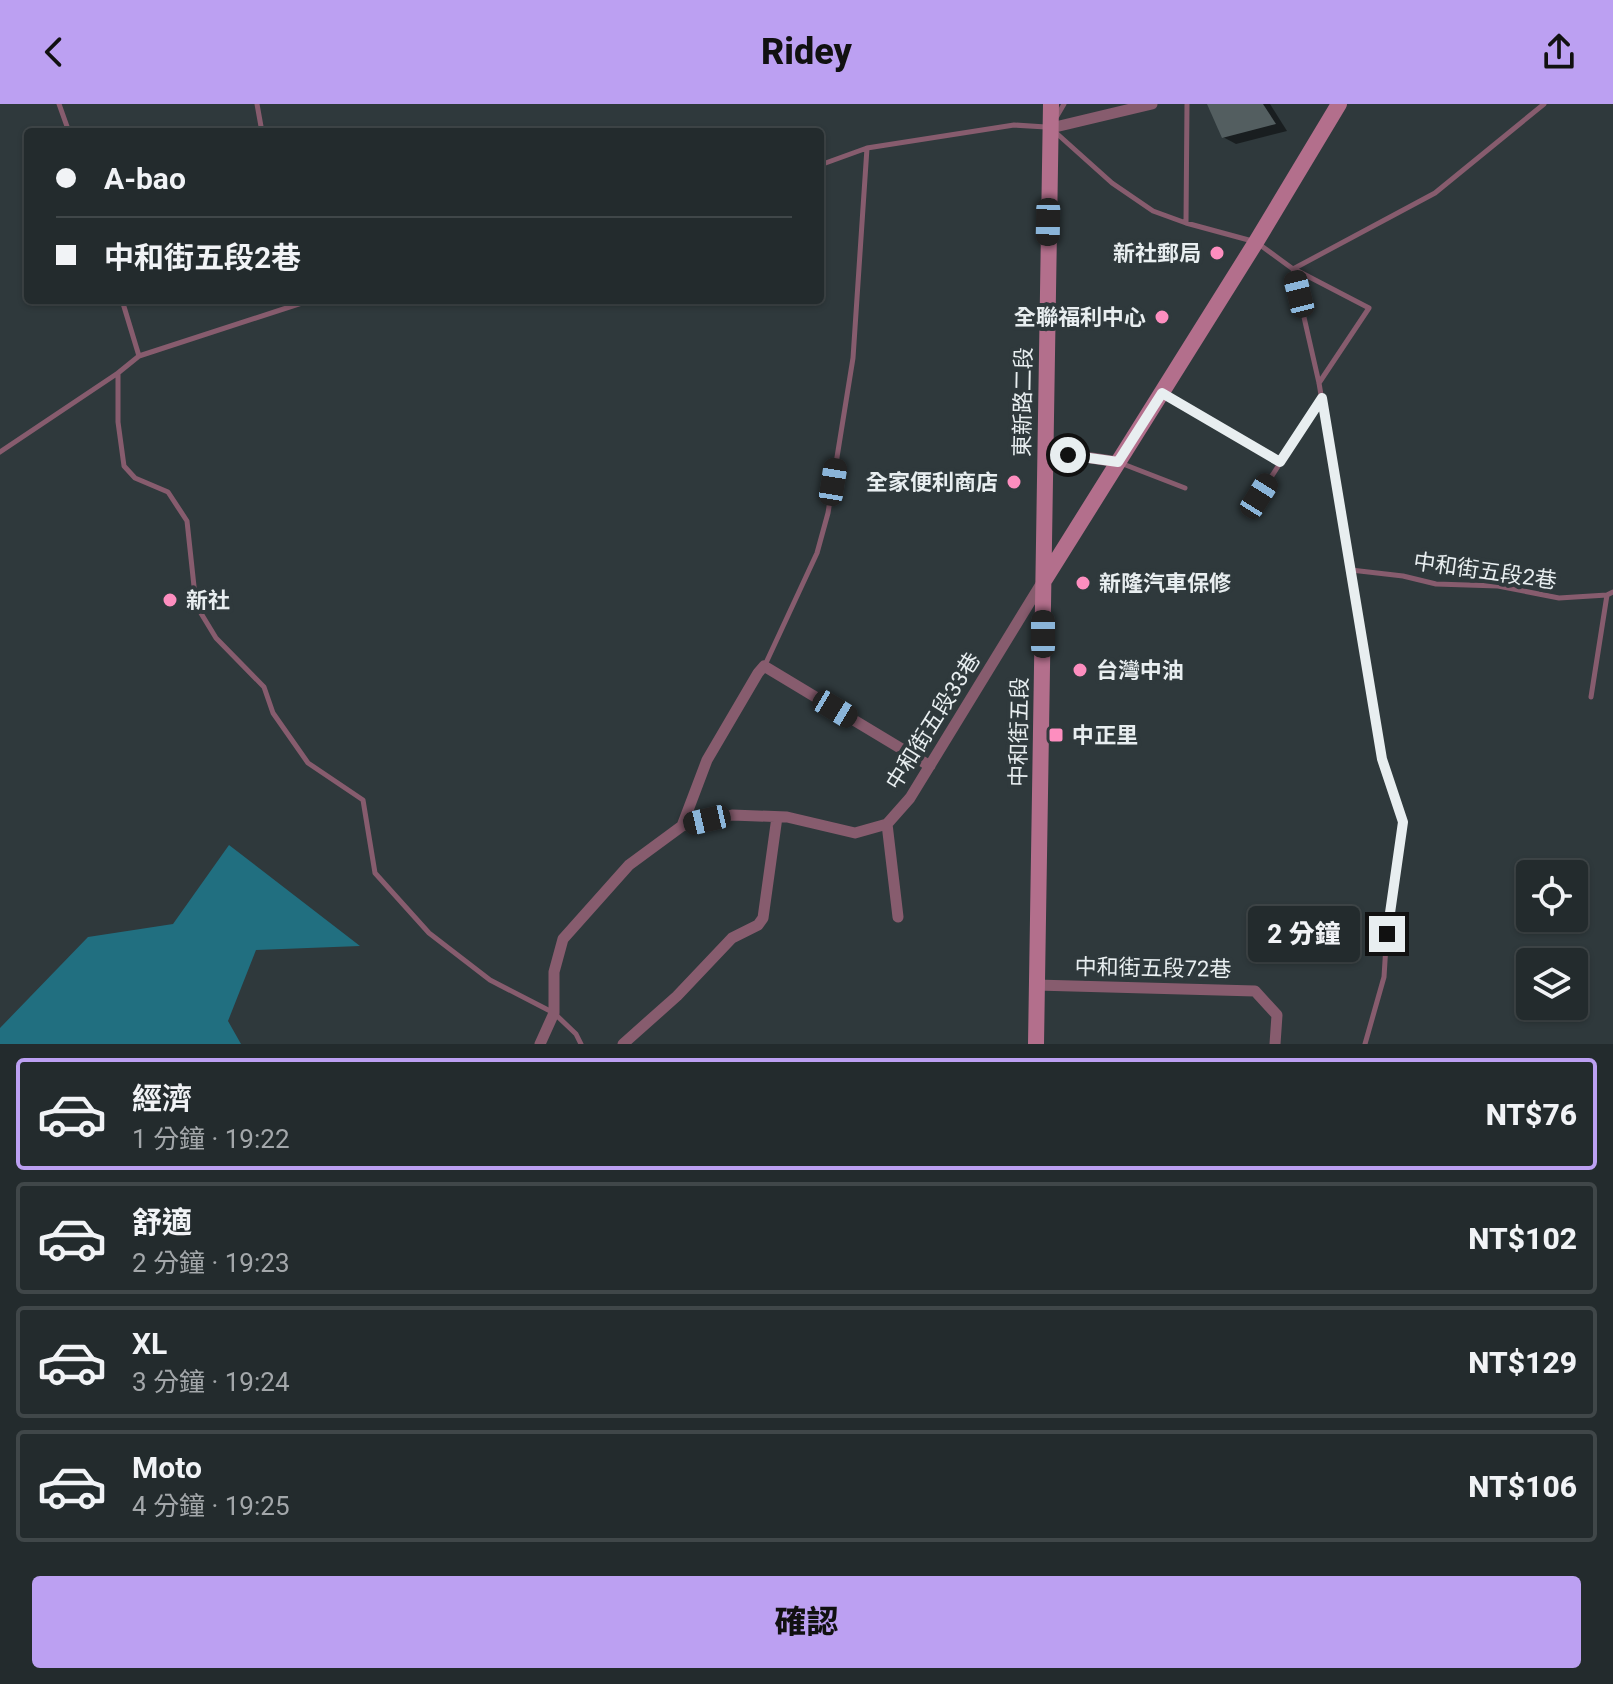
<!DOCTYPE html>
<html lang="zh-TW">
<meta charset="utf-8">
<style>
:root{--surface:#232b2d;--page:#2b3335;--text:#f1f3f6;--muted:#a3a7aa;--line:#404749;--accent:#bca0f2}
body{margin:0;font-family:Roboto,"Noto Sans TC",sans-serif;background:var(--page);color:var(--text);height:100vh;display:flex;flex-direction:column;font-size:30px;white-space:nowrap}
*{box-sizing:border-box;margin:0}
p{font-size:26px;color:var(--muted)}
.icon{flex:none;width:44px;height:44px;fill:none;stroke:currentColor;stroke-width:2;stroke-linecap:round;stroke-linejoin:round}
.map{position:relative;height:940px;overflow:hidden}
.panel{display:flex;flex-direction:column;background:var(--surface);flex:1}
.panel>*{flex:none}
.guide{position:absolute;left:24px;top:24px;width:800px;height:176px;border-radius:8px;box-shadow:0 2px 6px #0004,0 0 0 2px var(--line);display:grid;align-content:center;height:176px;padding:0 32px;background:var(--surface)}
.fabs{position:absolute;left:1516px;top:756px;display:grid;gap:16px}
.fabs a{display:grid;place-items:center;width:72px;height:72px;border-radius:8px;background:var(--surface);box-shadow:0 2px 6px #0004,0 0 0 2px var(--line);font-size:40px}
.end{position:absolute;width:36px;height:36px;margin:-18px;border:10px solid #e8eef0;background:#111;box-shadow:0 0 0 4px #111}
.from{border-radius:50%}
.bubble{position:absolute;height:56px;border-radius:8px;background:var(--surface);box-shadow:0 2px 6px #0004,0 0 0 2px var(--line);font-size:26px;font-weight:800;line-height:56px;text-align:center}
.car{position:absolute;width:24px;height:48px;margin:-24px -12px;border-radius:10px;box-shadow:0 0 6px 2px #0007;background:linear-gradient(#222 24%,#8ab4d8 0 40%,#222 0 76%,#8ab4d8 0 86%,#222 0)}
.guide b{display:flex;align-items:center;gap:28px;height:76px;font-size:30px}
.guide b+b{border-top:2px solid var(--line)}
.guide i{width:20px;height:20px;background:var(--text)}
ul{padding:14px 0 0;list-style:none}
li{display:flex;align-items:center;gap:24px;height:112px;margin:0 16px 12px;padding:0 16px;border:4px solid var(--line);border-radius:8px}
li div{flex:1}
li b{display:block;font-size:30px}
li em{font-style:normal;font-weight:800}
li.active{border-color:var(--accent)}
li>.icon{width:72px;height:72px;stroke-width:1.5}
.action{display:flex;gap:16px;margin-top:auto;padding:16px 32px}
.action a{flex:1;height:92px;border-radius:8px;background:var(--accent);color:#111;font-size:32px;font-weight:800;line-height:92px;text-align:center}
header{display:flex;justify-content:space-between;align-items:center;height:104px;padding:0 32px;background:var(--accent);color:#111;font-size:36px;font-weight:800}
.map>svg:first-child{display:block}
.forest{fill:#216f80}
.shadow{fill:#0007}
.building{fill:#535e60}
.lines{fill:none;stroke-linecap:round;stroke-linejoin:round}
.lane{stroke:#875c6e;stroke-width:5}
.street{stroke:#875c6e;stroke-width:11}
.secondary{stroke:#b36f8c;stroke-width:16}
.route{stroke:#e8eef0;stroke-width:10}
.poi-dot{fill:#fd8ebf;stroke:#2f393c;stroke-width:3}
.labels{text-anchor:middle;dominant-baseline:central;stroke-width:8;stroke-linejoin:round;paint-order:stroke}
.poi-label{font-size:22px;font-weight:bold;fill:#e8eef0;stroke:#2f393c;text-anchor:start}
.street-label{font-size:22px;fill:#e8eef0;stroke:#2f393c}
</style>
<header><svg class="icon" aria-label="back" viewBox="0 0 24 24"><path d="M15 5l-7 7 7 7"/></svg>Ridey<svg class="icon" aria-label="share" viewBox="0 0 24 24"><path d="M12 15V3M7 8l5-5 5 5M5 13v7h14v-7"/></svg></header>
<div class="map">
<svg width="1613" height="940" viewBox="0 0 1613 940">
<rect width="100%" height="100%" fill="#2f393c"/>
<path class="forest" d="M229,741L360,842L256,846L228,917L241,940H0V924L88,833L173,820Z"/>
<path class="shadow" d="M1209,0H1270L1287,27L1236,40L1223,33Z"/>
<path class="building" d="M1207,0H1263L1276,20L1222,34Z"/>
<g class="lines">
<path class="lane" d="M59,0L69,28
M257,0L262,28
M1057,12L1064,0
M1054,27L1112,79L1153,107L1186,119L1256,138L1293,165L1435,89L1544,0
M820,61L867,44L1014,21L1046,23
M1186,119L1187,0
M1293,165L1319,279L1382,655L1403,718L1388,809L1384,873L1365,940
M1294,165L1369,204L1319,279
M122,196L139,252
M311,196L139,252L118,269V318L124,362L135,374L168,388L187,417L196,501L216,534L264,583L273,609L308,659L363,696L375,769L429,829L490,876L554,909L576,930L581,940
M1164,290L1280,358
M0,348L118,269
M1123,360L1185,384
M1259,392L1321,295
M1351,466L1403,472L1436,480L1498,482L1559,494L1607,491L1613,488
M765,561L817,449L828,409L853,254L867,44
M1591,593L1607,491"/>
<path class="street" d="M1051,24L1152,0
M1044,347L1118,358
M887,720L898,813
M682,722L707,656L758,569L764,562L930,662
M1036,881L1255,887L1277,911L1275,940
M540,940L554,909V868L563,835L629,761L682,722L732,711L787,713L855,729L887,720L910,694L1041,480
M623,940L677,892L732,834L758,821L763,814L777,713"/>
<path class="secondary" d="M1045,475L1256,138L1339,0
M1036,940L1051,0"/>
</g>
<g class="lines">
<path class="route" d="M1068,351L1118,358L1162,289L1280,358L1322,294L1382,655L1403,718L1387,830"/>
</g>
<g class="poi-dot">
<circle cx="1217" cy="149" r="8"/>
<circle cx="1162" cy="213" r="8"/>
<circle cx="1014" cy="378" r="8"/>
<circle cx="1083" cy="479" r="8"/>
<circle cx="170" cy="496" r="8"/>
<circle cx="1080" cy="566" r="8"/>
<rect x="1048" y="623" width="16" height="16" rx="4"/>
</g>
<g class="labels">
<g class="poi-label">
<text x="1201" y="149" text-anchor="end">新社郵局</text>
<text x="1146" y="213" text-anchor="end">全聯福利中心</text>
<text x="998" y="378" text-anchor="end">全家便利商店</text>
<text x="1099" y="479">新隆汽車保修</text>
<text x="186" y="496">新社</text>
<text x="1096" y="566">台灣中油</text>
<text x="1072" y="631">中正里</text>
</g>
<g class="street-label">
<text transform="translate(1023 298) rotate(-89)">東新路二段</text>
<text transform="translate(1485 467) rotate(8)">中和街五段2巷</text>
<text transform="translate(933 617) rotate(-58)">中和街五段33巷</text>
<text transform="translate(1019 628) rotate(-89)">中和街五段</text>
<text transform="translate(1153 864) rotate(1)">中和街五段72巷</text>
</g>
</g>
</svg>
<div class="fabs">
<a><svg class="icon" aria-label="locate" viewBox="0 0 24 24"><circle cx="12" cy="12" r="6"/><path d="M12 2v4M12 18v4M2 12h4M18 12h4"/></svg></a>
<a><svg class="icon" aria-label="layers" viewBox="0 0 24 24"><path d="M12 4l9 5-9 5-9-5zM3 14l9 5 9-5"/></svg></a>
</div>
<i class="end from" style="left:1068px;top:351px"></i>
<i class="end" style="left:1387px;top:830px"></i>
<div class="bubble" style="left:1248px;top:802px;width:112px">2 分鐘</div>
<i class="car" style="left:1048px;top:118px;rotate:181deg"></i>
<i class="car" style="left:1299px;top:190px;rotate:346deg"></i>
<i class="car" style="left:833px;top:378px;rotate:9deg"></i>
<i class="car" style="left:1259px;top:392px;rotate:32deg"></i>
<i class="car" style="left:1043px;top:530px;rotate:0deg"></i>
<i class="car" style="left:835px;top:605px;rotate:121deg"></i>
<i class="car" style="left:707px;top:716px;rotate:257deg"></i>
<div class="guide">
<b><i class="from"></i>A-bao</b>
<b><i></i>中和街五段2巷</b>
</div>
</div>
<section class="panel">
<ul>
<li class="active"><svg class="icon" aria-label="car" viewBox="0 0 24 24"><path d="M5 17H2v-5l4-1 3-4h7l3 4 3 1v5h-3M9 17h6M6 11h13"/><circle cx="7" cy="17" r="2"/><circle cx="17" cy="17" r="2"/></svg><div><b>經濟</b><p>1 分鐘 · 19:22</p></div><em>NT$76</em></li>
<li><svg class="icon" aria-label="car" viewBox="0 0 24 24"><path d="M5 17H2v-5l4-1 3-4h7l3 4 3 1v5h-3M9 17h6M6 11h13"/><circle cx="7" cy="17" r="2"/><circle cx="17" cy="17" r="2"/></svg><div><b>舒適</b><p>2 分鐘 · 19:23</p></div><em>NT$102</em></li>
<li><svg class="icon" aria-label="car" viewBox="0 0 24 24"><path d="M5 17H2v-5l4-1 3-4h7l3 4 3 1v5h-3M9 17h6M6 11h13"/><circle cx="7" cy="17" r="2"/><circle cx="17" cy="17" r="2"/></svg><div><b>XL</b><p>3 分鐘 · 19:24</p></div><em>NT$129</em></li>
<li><svg class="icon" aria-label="car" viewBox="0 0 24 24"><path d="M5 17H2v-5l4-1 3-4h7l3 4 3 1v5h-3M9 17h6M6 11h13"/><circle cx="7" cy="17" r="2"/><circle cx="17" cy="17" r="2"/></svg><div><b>Moto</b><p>4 分鐘 · 19:25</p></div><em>NT$106</em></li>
</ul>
<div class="action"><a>確認</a></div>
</section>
